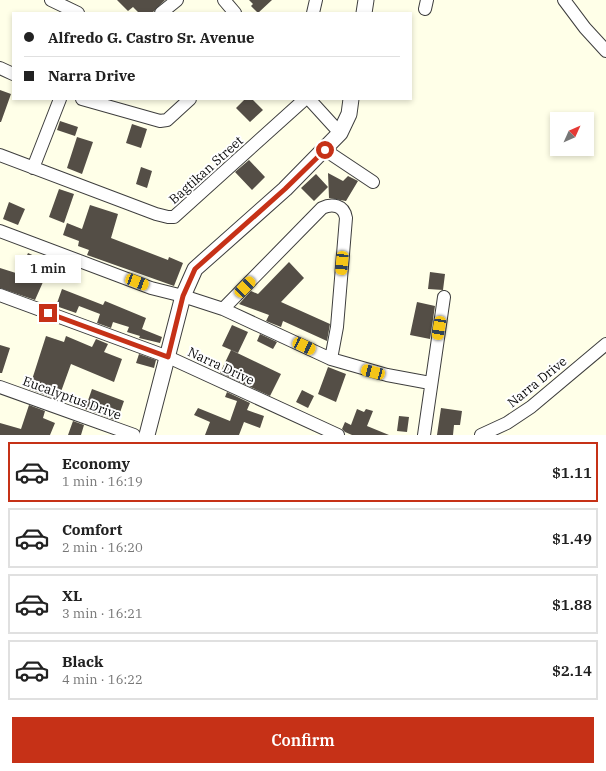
<!DOCTYPE html>
<meta charset="utf-8">
<style>
:root{--surface:#fff;--page:#f6f6f6;--text:#222;--muted:#767676;--line:#e0e0e0;--accent:#c63117}
body{margin:0;font-family:"IBM Plex Serif",serif;background:var(--page);color:var(--text);height:100vh;display:flex;flex-direction:column;font-size:15px;white-space:nowrap}
*{box-sizing:border-box;margin:0}
p{font-size:13px;color:var(--muted)}
.icon{flex:none;width:22px;height:22px;fill:none;stroke:currentColor;stroke-width:2;stroke-linecap:round;stroke-linejoin:round}
.map{position:relative;height:435px;overflow:hidden}
.panel{display:flex;flex-direction:column;background:var(--surface);flex:1}
.panel>*{flex:none}
.banner{position:absolute;left:12px;top:12px;width:400px;height:88px;border-radius:0px;box-shadow:0 2px 6px #0003;display:grid;align-content:center;height:88px;padding:0 12px;background:var(--surface)}
.needle{width:26px;rotate:45deg}
.tools{position:absolute;left:550px;top:112px;display:grid;gap:8px}
.tools a{display:grid;place-items:center;width:44px;height:44px;border-radius:0px;background:var(--surface);box-shadow:0 2px 6px #0003;font-size:20px}
.end{position:absolute;width:18px;height:18px;margin:-9px;border:5px solid #c63117;background:#fff;box-shadow:0 0 0 2px #fff}
.from{border-radius:50%}
.bubble{position:absolute;height:28px;border-radius:0px;background:var(--surface);box-shadow:0 2px 6px #0003;font-size:13px;font-weight:600;line-height:28px;text-align:center}
.car{position:absolute;width:12px;height:24px;margin:-12px -6px;border-radius:5px;box-shadow:0 0 3px 1px #0007;background:linear-gradient(#f5c518 24%,#345 0 40%,#f5c518 0 76%,#345 0 86%,#f5c518 0)}
.banner b{display:flex;align-items:center;gap:14px;height:38px;font-size:15px}
.banner b+b{border-top:1px solid var(--line)}
.banner i{width:10px;height:10px;background:var(--text)}
ul{padding:7px 0 0;list-style:none}
li{display:flex;align-items:center;gap:12px;height:60px;margin:0 8px 6px;padding:0 4px;border:2px solid var(--line);border-radius:0px}
li div{flex:1}
li b{display:block;font-size:15px}
li em{font-style:normal;font-weight:600}
li.selected{border-color:var(--accent)}
li>.icon{width:36px;height:36px;stroke-width:1.5}
.action{display:flex;gap:8px;margin-top:auto;padding:8px 12px}
.action a{flex:1;height:46px;border-radius:0px;background:var(--accent);color:#fff;font-size:16px;font-weight:600;line-height:46px;text-align:center}
.map>svg:first-child{display:block}
.building{fill:#544e46}
.lines{fill:none;stroke-linecap:round;stroke-linejoin:round}
.minor-casing{stroke:#3e3e3e;stroke-width:14}
.tertiary-casing{stroke:#3e3e3e;stroke-width:17}
.minor{stroke:#fff;stroke-width:12}
.tertiary{stroke:#fff;stroke-width:15}
.route{stroke:#c63117;stroke-width:5}
.labels{text-anchor:middle;dominant-baseline:central;stroke-width:4;stroke-linejoin:round;paint-order:stroke}
.street-label{font-size:13px;fill:#0b0b0b;stroke:#fff}
</style>
<div class="map">
<svg width="606" height="435" viewBox="0 0 606 435">
<rect width="100%" height="100%" fill="#ffffe8"/>
<path class="building" d="M117,0H165L152,13H139L133,7L128,11Z
M249,0H272L258,13L251,6L253,4Z
M0,90L11,94L1,122H0Z
M245,99H252L263,110L250,122L236,108Z
M60,121L78,127L75,136L57,130Z
M132,124L147,129L141,148L126,143Z
M77,137L93,142L82,174L67,168Z
M249,160L265,177L252,190L235,172Z
M141,167L152,171L147,188L136,184Z
M328,173L343,181L348,176L358,181L346,201L329,198Z
M316,174L328,187L314,201L301,188Z
M59,189L74,194L64,223L49,217Z
M9,202L25,209L18,225L3,219Z
M90,205L118,214L111,238L168,260L169,257L183,263L174,286L87,255L89,250L78,246L79,241L63,235L67,223L82,229Z
M28,253L41,259L33,277L43,282L35,300L0,288V268L19,274Z
M289,262L304,278L281,302L330,324L327,341L283,321L281,327L266,321L269,315L239,304L251,291L258,294Z
M430,272L445,274L443,290L428,289Z
M62,289L103,305L105,301L146,318L142,329L162,337L160,343L139,338L140,336L127,332L129,327L113,322L111,328L97,323L100,314L79,306L76,313L56,306Z
M417,302L435,306L430,339L410,335Z
M232,325L248,332L238,353L222,346Z
M260,334L277,342L273,349L257,341Z
M46,336L64,342L66,336L92,347L96,339L108,344L104,352L122,359L114,382L71,364L58,400L29,389Z
M0,345L10,348L2,373H0Z
M231,350L281,374L270,396L220,373Z
M139,354L156,360L154,368L136,363Z
M328,367L346,374L336,402L318,394Z
M92,389L124,401L117,421L85,409Z
M302,390L314,396L308,408L296,402Z
M227,392L250,403L247,410L264,416L260,428L244,422L239,435H205L210,422L194,415L198,408L230,421L237,401L225,397Z
M29,405L45,411L43,418L55,423L50,435H0V423L21,429Z
M441,408L462,411L460,425H454L453,435H437Z
M357,409L364,412L366,409L373,411L367,426L389,435H352L345,432L342,429L345,422L351,425Z
M399,416L409,417L407,432L397,431Z
M73,421L84,425L81,435H68Z"/>
<g class="lines">
<defs>
<path id="minor" d="M51,0L78,13
M224,0L235,13
M564,0L585,28L606,51
M425,9L427,0
M161,13L177,0
M313,13L316,0
M0,68L13,74
M82,99L160,121L167,120L190,99
M309,99L340,133
M325,150L373,182
M0,155L156,214L168,217H174L305,99
M33,168L60,99
M0,231L151,288L183,296L223,309L331,359L387,375L430,383
M0,295L168,357L338,435
M223,309L322,208C332,203 344,205 346,218L337,327L331,359
M0,387L134,435
M424,435L444,297
M481,435L507,423L531,407L606,344"/>
<path id="tertiary" d="M364,13L366,0
M147,435L183,296L195,269L285,189L340,133L349,114L351,99"/>
</defs>
<use href="#minor" class="minor-casing"/>
<use href="#tertiary" class="tertiary-casing"/>
<use href="#minor" class="minor"/>
<use href="#tertiary" class="tertiary"/>
</g>
<g class="lines">
<path class="route" d="M48,313L168,357L183,296L195,269L285,189L325,150"/>
</g>
<g class="labels">
<g class="street-label">
<text transform="translate(206 170) rotate(-42)">Bagtikan Street</text>
<text transform="translate(221 366) rotate(25)">Narra Drive</text>
<text transform="translate(537 382) rotate(-39)">Narra Drive</text>
<text transform="translate(72 398) rotate(20)">Eucalyptus Drive</text>
</g>
</g>
</svg>
<div class="tools">
<a><svg class="needle" viewBox="-14 -14 28 28"><path d="M0-13l5 13h-10z" fill="#e53935"/><path d="M0 13l5-13h-10z" fill="#767676"/></svg></a>
</div>
<i class="end from" style="left:325px;top:150px"></i>
<i class="end" style="left:48px;top:313px"></i>
<div class="bubble" style="left:15px;top:255px;width:66px">1 min</div>
<i class="car" style="left:342px;top:263px;rotate:185deg"></i>
<i class="car" style="left:137px;top:282px;rotate:111deg"></i>
<i class="car" style="left:245px;top:287px;rotate:44deg"></i>
<i class="car" style="left:439px;top:328px;rotate:189deg"></i>
<i class="car" style="left:304px;top:346px;rotate:115deg"></i>
<i class="car" style="left:373px;top:372px;rotate:285deg"></i>
<div class="banner">
<b><i class="from"></i>Alfredo G. Castro Sr. Avenue</b>
<b><i></i>Narra Drive</b>
</div>
</div>
<section class="panel">
<ul>
<li class="selected"><svg class="icon" aria-label="car" viewBox="0 0 24 24"><path d="M5 17H2v-5l4-1 3-4h7l3 4 3 1v5h-3M9 17h6M6 11h13"/><circle cx="7" cy="17" r="2"/><circle cx="17" cy="17" r="2"/></svg><div><b>Economy</b><p>1 min · 16:19</p></div><em>$1.11</em></li>
<li><svg class="icon" aria-label="car" viewBox="0 0 24 24"><path d="M5 17H2v-5l4-1 3-4h7l3 4 3 1v5h-3M9 17h6M6 11h13"/><circle cx="7" cy="17" r="2"/><circle cx="17" cy="17" r="2"/></svg><div><b>Comfort</b><p>2 min · 16:20</p></div><em>$1.49</em></li>
<li><svg class="icon" aria-label="car" viewBox="0 0 24 24"><path d="M5 17H2v-5l4-1 3-4h7l3 4 3 1v5h-3M9 17h6M6 11h13"/><circle cx="7" cy="17" r="2"/><circle cx="17" cy="17" r="2"/></svg><div><b>XL</b><p>3 min · 16:21</p></div><em>$1.88</em></li>
<li><svg class="icon" aria-label="car" viewBox="0 0 24 24"><path d="M5 17H2v-5l4-1 3-4h7l3 4 3 1v5h-3M9 17h6M6 11h13"/><circle cx="7" cy="17" r="2"/><circle cx="17" cy="17" r="2"/></svg><div><b>Black</b><p>4 min · 16:22</p></div><em>$2.14</em></li>
</ul>
<div class="action"><a>Confirm</a></div>
</section>
